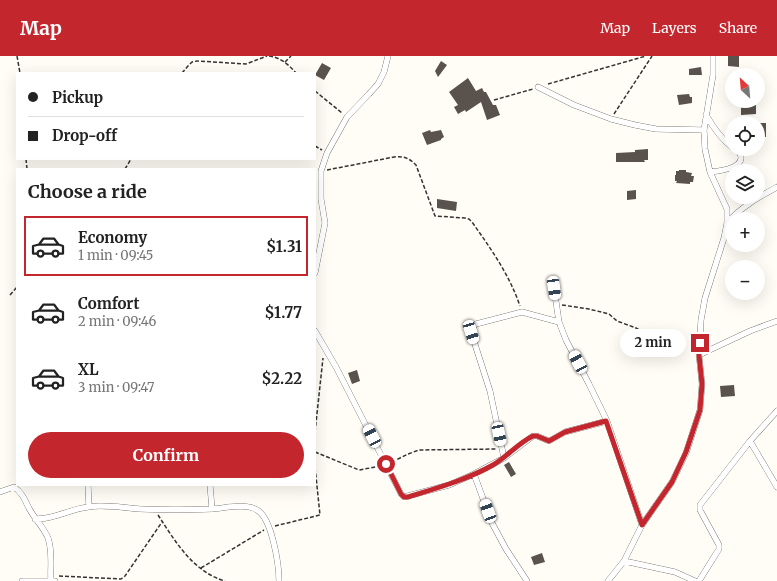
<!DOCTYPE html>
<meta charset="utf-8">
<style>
:root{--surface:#fff;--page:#f6f6f6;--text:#222;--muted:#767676;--line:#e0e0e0;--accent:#c4262e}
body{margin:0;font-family:Merriweather,serif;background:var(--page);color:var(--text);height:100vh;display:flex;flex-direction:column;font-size:15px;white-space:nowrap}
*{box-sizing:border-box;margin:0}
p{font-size:13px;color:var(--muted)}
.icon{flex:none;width:22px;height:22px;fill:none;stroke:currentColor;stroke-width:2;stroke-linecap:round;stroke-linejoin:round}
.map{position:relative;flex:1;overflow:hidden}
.side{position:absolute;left:16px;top:112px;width:300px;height:318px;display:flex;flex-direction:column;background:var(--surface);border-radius:0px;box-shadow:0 4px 16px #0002}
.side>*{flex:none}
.guide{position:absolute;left:16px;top:16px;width:300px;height:88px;border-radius:0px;box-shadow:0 4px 16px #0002;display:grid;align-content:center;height:88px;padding:0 12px;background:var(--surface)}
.needle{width:26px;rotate:334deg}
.fabs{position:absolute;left:725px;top:12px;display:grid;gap:8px}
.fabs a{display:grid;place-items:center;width:40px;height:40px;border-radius:50%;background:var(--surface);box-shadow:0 4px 16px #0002;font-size:20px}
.end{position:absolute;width:18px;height:18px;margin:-9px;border:5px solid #c4262e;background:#fff;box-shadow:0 0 0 2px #fff}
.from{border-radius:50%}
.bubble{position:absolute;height:28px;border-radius:14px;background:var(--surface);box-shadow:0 4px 16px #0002;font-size:13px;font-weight:700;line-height:28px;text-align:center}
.car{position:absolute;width:12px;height:24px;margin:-12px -6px;border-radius:5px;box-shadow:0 0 3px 1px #0007;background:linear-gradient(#fff 24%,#345 0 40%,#fff 0 76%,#345 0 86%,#fff 0)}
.guide b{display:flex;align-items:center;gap:14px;height:38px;font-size:15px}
.guide b+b{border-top:1px solid var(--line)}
.guide i{width:10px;height:10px;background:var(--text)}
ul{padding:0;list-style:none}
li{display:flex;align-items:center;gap:12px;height:60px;margin:0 8px 6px;padding:0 4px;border:2px solid transparent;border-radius:0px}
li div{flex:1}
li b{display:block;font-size:15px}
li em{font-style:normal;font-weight:700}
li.active{border-color:var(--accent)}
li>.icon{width:36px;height:36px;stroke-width:1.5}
h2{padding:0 12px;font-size:18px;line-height:48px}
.primary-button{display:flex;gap:8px;margin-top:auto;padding:8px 12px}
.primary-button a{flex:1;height:46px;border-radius:24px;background:var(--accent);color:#fff;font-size:16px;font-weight:700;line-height:46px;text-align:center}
header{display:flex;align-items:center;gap:24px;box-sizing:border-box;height:56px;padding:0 20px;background:var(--accent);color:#fff}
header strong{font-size:19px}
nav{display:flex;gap:22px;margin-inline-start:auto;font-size:14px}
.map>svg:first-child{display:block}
.building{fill:#5a524d}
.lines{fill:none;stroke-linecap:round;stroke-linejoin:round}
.minor-casing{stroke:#444;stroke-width:6}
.path{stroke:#333;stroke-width:1.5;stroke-dasharray:4 2;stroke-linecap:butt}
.minor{stroke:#fff;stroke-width:5.5}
.route{stroke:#c4262e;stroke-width:5}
</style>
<header>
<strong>Map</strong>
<nav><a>Map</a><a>Layers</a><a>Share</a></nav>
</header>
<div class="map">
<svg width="777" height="525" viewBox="0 0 777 525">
<rect width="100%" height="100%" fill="#fffdf5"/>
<path class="building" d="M728,0H739V11L728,10Z
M441,5L447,9L438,21L435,15Z
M322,7L331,12L324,24L315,19Z
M701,11L702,19H689V13Z
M468,22L476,35L482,32L484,36H486L493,49H496L500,59L487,64L481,46L466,56L465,54L458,58L454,51L458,49L449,36Z
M689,38L690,41H692V47L679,49L677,39Z
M744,45H756V58L741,59V47L743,48Z
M759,67H766V81L758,80Z
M430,74L431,76L441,74L444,81L441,83V84L427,89L422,77Z
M648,93V104H644L645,106H616V97L635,96V94Z
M679,114H686V116L692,117L691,120H694L693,126H690V128L676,127L677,125H675V119H676V115H679Z
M636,134V143L627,144V135Z
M437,143L457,146L456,155L437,152Z
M357,314L360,325L352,328L348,317Z
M734,329L735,340L721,341L720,330Z
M509,406L516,418L511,421L504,409Z
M542,497L545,506L534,509L531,501Z"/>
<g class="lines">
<defs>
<path id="minor" d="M538,31L574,49L611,63L635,69L656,73L704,74
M706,59C713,71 721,83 732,91
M710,116C721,115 752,111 737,93
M727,167C741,151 759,141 777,131
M315,217L325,167L321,143V115L327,97L347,61L369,38L378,28L384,16L388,0
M554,232L559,266L566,284L589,328L607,365L642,469
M315,275L336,311L401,438L404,441L449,429L474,418L504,402L533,380H537L549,385L565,376L607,365
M699,299L750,275L777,265
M750,385L777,431
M504,402L490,335L471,276L472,271L476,268L522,256L559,266
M474,418L492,467L506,493L527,525
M88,429L89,451
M210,429L212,453
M0,436L14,431C23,437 25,445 30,454C35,463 44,472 48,482C53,496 50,511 51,525
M35,463C53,464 70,453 88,451C105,448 123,452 140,453C164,454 188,454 212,453C226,452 245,447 257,454C272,462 279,509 279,525
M624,505L675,516L695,525
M22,525H55
M608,525L624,505L642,469L672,426L686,397L700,354L702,328L699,299L701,264L705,242L724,182L727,167V153L710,116L705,93L704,74L713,19V0
M699,525L719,493V489L700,454V449L750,385L777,355"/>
</defs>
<use href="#minor" class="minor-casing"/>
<path class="path" d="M17,0L20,17
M269,0C280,1 289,9 296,17
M285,6L291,0
M182,17L188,10L192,6L197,5L246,8L267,0
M548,28L646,0
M315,35L342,57
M494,44L533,33
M614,58L652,0
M315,90L322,94
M26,103L27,113
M125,113L131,103
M327,114L394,101C404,100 409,102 416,109L435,160L465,162L469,163L472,166C491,193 509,218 520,250
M10,239L17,231
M562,249L589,253L609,258L617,265L636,272L646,278
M315,376L323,302
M315,396L359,414L381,410
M392,406L408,398L419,394L496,393
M158,459C175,485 193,516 225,525
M275,470L320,459L315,411
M201,512L264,474
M59,520L121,523L125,520L162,466"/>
<use href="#minor" class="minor"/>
</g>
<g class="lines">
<path class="route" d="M386,408L401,438L404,441H408C437,432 466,424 493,409C507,401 518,387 533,380H537L549,385L565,376L606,365L642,469L672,426L686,396L700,354L702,328L699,299L700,287"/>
</g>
</svg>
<div class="fabs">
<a><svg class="needle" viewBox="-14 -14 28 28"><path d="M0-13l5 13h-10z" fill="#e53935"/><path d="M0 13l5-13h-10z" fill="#767676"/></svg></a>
<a><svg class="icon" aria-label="locate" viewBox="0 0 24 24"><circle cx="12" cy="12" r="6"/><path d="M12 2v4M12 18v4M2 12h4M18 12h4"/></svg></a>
<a><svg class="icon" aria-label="layers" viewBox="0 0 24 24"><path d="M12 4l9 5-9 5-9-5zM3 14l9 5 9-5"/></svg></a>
<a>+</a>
<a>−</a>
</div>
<i class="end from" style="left:386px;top:408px"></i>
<i class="end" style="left:700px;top:287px"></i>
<div class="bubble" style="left:620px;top:273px;width:66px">2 min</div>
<i class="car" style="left:554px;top:232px;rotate:172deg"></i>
<i class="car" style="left:471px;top:276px;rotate:163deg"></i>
<i class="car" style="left:578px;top:306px;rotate:332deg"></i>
<i class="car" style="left:499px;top:378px;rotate:168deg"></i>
<i class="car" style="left:372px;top:380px;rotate:333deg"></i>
<i class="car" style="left:488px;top:455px;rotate:340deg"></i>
<div class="guide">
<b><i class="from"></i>Pickup</b>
<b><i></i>Drop-off</b>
</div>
<section class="side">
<h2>Choose a ride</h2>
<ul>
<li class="active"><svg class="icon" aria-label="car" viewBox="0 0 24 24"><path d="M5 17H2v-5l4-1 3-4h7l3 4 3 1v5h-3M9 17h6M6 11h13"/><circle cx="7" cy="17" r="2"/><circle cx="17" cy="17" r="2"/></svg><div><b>Economy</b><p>1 min · 09:45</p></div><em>$1.31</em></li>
<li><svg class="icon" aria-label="car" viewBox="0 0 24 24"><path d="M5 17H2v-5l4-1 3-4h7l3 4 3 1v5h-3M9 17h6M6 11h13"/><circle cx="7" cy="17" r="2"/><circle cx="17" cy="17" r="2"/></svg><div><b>Comfort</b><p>2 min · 09:46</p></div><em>$1.77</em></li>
<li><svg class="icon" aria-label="car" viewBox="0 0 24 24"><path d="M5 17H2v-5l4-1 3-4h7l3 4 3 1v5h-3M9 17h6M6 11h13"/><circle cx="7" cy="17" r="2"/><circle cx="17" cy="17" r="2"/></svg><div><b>XL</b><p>3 min · 09:47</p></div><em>$2.22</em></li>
</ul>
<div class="primary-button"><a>Confirm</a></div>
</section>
</div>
